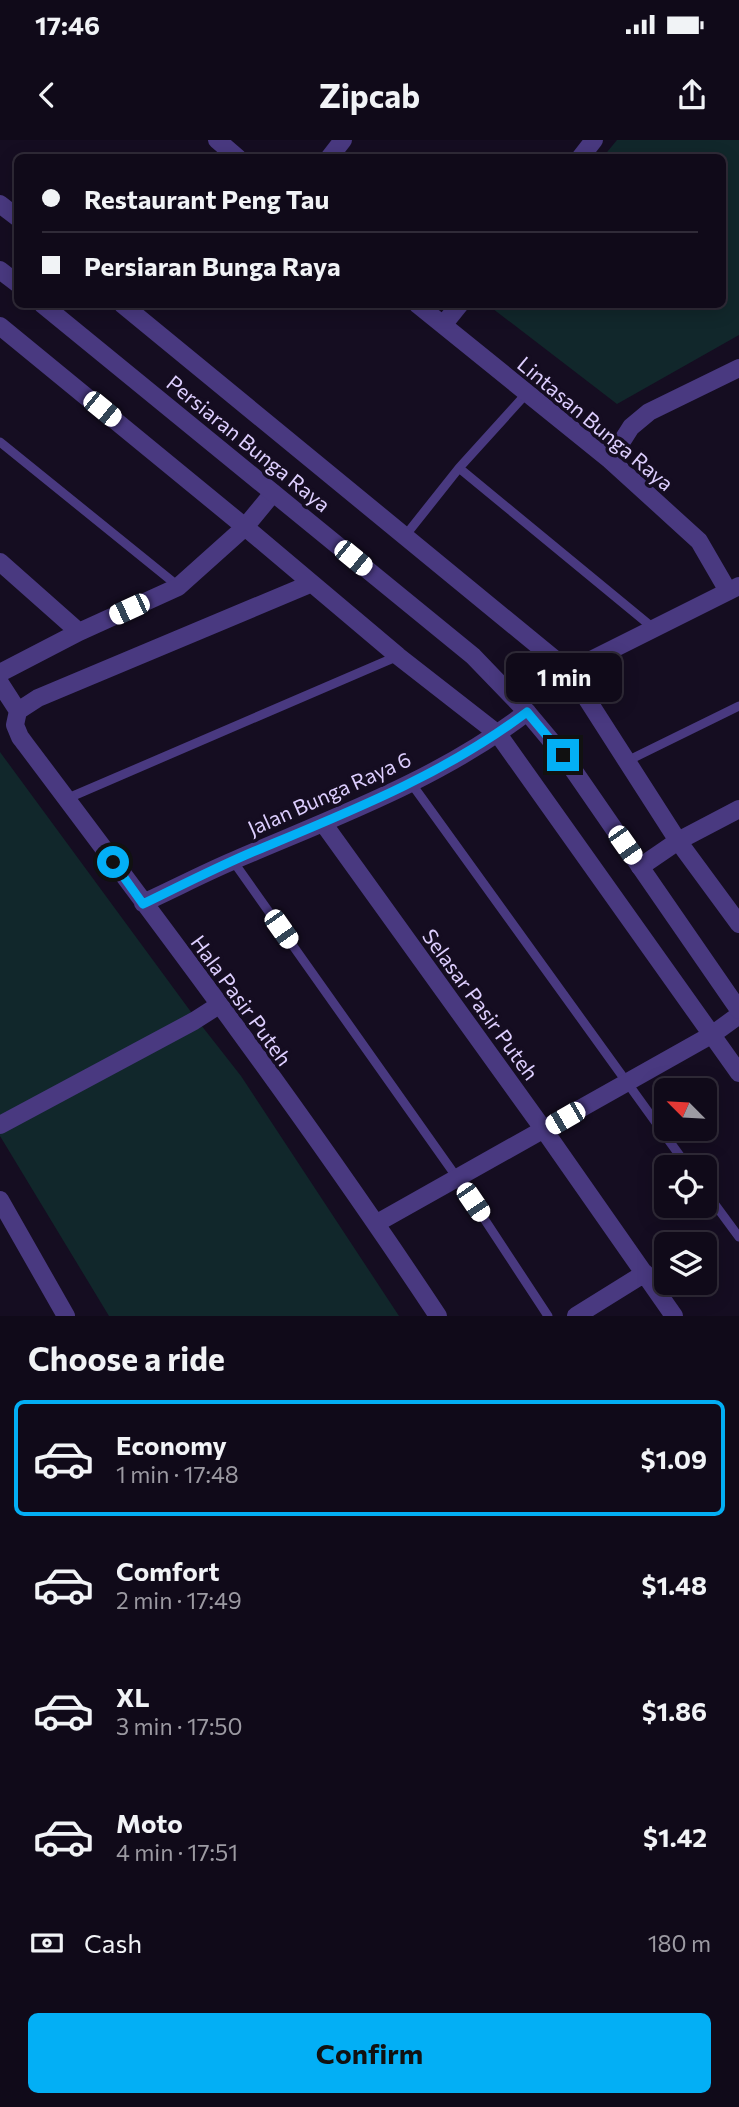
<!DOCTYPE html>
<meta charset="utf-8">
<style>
:root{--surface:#100a19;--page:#1e1826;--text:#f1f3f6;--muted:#9c9aa2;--line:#302b38;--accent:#03aff5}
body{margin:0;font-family:Commissioner,sans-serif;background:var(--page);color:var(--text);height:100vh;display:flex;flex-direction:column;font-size:26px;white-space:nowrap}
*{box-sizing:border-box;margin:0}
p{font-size:23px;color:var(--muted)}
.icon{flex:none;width:38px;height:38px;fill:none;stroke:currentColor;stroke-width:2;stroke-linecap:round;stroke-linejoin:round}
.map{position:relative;height:1176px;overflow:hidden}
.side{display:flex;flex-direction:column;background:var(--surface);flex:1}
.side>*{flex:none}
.hud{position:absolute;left:14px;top:14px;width:712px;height:154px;border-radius:10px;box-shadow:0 4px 18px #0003,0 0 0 2px var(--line);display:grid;align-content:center;height:154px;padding:0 28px;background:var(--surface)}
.needle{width:46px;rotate:294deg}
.controls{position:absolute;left:654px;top:938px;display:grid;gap:14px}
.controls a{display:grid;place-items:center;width:63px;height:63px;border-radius:10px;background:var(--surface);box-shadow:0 4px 18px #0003,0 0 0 2px var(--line);font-size:35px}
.end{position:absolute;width:32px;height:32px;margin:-16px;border:9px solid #03aff5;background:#111;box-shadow:0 0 0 4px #111}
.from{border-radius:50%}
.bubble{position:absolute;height:49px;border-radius:10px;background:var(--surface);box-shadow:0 4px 18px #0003,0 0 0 2px var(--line);font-size:23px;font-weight:700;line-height:49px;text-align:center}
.car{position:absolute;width:21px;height:42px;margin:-21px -10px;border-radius:9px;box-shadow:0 0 5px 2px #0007;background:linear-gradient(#fff 24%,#345 0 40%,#fff 0 76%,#345 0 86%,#fff 0)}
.hud b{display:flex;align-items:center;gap:24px;height:66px;font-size:26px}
.hud b+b{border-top:2px solid var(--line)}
.hud i{width:18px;height:18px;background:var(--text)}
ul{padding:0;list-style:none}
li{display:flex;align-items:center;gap:21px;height:116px;margin:0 14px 10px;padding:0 14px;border:4px solid transparent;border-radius:10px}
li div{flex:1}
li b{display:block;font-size:26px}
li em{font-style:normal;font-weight:700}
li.on{border-color:var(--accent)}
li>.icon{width:63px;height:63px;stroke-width:1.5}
h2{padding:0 28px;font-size:32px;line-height:84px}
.pay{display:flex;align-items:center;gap:18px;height:77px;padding:0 28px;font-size:26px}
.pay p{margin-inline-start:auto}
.button{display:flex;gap:14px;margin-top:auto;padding:14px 28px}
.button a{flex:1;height:80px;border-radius:10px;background:var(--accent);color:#111;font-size:28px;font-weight:700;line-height:80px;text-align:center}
.status{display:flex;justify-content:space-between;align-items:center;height:49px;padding:0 35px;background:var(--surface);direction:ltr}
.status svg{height:19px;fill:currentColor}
header{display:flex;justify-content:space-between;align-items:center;height:91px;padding:0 28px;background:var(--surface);font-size:32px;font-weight:700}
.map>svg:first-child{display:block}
.green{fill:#11272b}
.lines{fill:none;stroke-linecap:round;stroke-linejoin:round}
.service{stroke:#493980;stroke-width:9}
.minor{stroke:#493980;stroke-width:18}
.tertiary{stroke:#493980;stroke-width:18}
.route{stroke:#03aff5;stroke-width:9}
.labels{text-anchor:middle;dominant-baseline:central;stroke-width:7;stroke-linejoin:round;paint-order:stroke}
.street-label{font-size:21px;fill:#ddcefe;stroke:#150d21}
</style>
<div class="status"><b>17:46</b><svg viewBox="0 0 49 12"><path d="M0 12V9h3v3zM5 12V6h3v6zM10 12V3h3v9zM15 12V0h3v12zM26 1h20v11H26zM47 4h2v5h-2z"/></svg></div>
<header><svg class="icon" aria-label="back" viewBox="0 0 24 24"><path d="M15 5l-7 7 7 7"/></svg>Zipcab<svg class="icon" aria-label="share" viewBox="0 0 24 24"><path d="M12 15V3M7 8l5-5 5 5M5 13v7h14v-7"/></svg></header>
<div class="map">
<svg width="739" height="1176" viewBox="0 0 739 1176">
<rect width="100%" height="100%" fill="#150d21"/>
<path class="green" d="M617,0H739V195L617,264L488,165L723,164V18L603,17Z
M0,612L194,876L241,936L399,1176H109L0,996Z"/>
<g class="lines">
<path class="service" d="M0,302L178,446
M459,328L652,487
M405,396L459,328L526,254
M627,621L739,566
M411,643L688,1027
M66,659L398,516
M233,721L458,1039L548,1176
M705,1051L739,1097"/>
<path class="minor" d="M217,0L238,18
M329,18L343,0
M580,18L594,0
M0,64L18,78
M122,164L569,531L678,701L739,784
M417,164L610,320L699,401L728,451
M443,185L460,164
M0,186L245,387L398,516L498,594L739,933
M610,320L631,287L649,272L739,228
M0,422L79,492
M310,444L38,558L18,571L15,585L20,597C163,787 307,978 438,1176
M569,531L739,446
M0,533L79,492L178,447L245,387L273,353
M0,543L18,571
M323,683L544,990L674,1176
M640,727L678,701L739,669
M143,763C174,749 204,733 235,720C335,677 440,639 527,572
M0,985L194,881L219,865
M0,1060L66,1176
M377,1083L713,894L739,875
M576,1176L645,1133"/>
<path class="tertiary" d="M0,130L18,144
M42,164L473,516L527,572L563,615L739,870"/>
</g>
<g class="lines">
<path class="route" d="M113,722L143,764C180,746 217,727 255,711C349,672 445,634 527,572L563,615"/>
</g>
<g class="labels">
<g class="street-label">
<text transform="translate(596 283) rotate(40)">Lintasan Bunga Raya</text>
<text transform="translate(249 303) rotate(39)">Persiaran Bunga Raya</text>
<text transform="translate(329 653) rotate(-24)">Jalan Bunga Raya 6</text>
<text transform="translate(242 860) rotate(54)">Hala Pasir Puteh</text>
<text transform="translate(481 864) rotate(54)">Selasar Pasir Puteh</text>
</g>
</g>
</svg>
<div class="controls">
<a><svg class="needle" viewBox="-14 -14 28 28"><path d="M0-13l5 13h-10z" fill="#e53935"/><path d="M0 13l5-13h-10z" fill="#9c9aa2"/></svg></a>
<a><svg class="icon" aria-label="locate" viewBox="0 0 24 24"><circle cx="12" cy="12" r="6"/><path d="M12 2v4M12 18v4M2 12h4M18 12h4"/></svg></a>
<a><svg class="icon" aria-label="layers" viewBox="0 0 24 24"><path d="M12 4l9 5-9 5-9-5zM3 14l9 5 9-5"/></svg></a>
</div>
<i class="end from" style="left:113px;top:722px"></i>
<i class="end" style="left:563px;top:615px"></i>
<div class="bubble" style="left:506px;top:513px;width:116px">1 min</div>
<i class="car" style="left:102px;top:269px;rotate:129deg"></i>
<i class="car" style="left:353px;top:418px;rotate:129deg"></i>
<i class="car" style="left:129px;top:469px;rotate:245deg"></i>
<i class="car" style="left:625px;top:705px;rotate:145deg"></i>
<i class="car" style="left:281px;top:789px;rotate:145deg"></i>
<i class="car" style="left:565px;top:978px;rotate:240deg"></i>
<i class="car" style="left:473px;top:1062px;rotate:146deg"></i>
<div class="hud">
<b><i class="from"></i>Restaurant Peng Tau</b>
<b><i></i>Persiaran Bunga Raya</b>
</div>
</div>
<section class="side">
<h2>Choose a ride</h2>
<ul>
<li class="on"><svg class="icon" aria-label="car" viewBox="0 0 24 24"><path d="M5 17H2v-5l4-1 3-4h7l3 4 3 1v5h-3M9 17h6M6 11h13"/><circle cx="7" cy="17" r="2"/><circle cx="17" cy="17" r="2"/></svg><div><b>Economy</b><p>1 min · 17:48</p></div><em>$1.09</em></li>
<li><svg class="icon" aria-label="car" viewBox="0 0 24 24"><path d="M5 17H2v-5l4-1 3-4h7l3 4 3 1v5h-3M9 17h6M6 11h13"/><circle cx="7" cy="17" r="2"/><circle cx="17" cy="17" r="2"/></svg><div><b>Comfort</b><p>2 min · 17:49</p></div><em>$1.48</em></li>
<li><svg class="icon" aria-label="car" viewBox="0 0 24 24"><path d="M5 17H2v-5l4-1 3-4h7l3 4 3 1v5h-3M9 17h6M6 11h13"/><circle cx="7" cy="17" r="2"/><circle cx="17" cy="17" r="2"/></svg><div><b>XL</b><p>3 min · 17:50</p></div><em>$1.86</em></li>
<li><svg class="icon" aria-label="car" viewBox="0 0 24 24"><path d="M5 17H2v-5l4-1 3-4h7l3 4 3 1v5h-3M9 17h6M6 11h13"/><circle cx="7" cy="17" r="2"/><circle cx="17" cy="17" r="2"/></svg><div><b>Moto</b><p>4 min · 17:51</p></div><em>$1.42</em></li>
</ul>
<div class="pay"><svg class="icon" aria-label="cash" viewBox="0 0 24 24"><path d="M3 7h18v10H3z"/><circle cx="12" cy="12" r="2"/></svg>Cash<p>180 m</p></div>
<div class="button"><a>Confirm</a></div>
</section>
